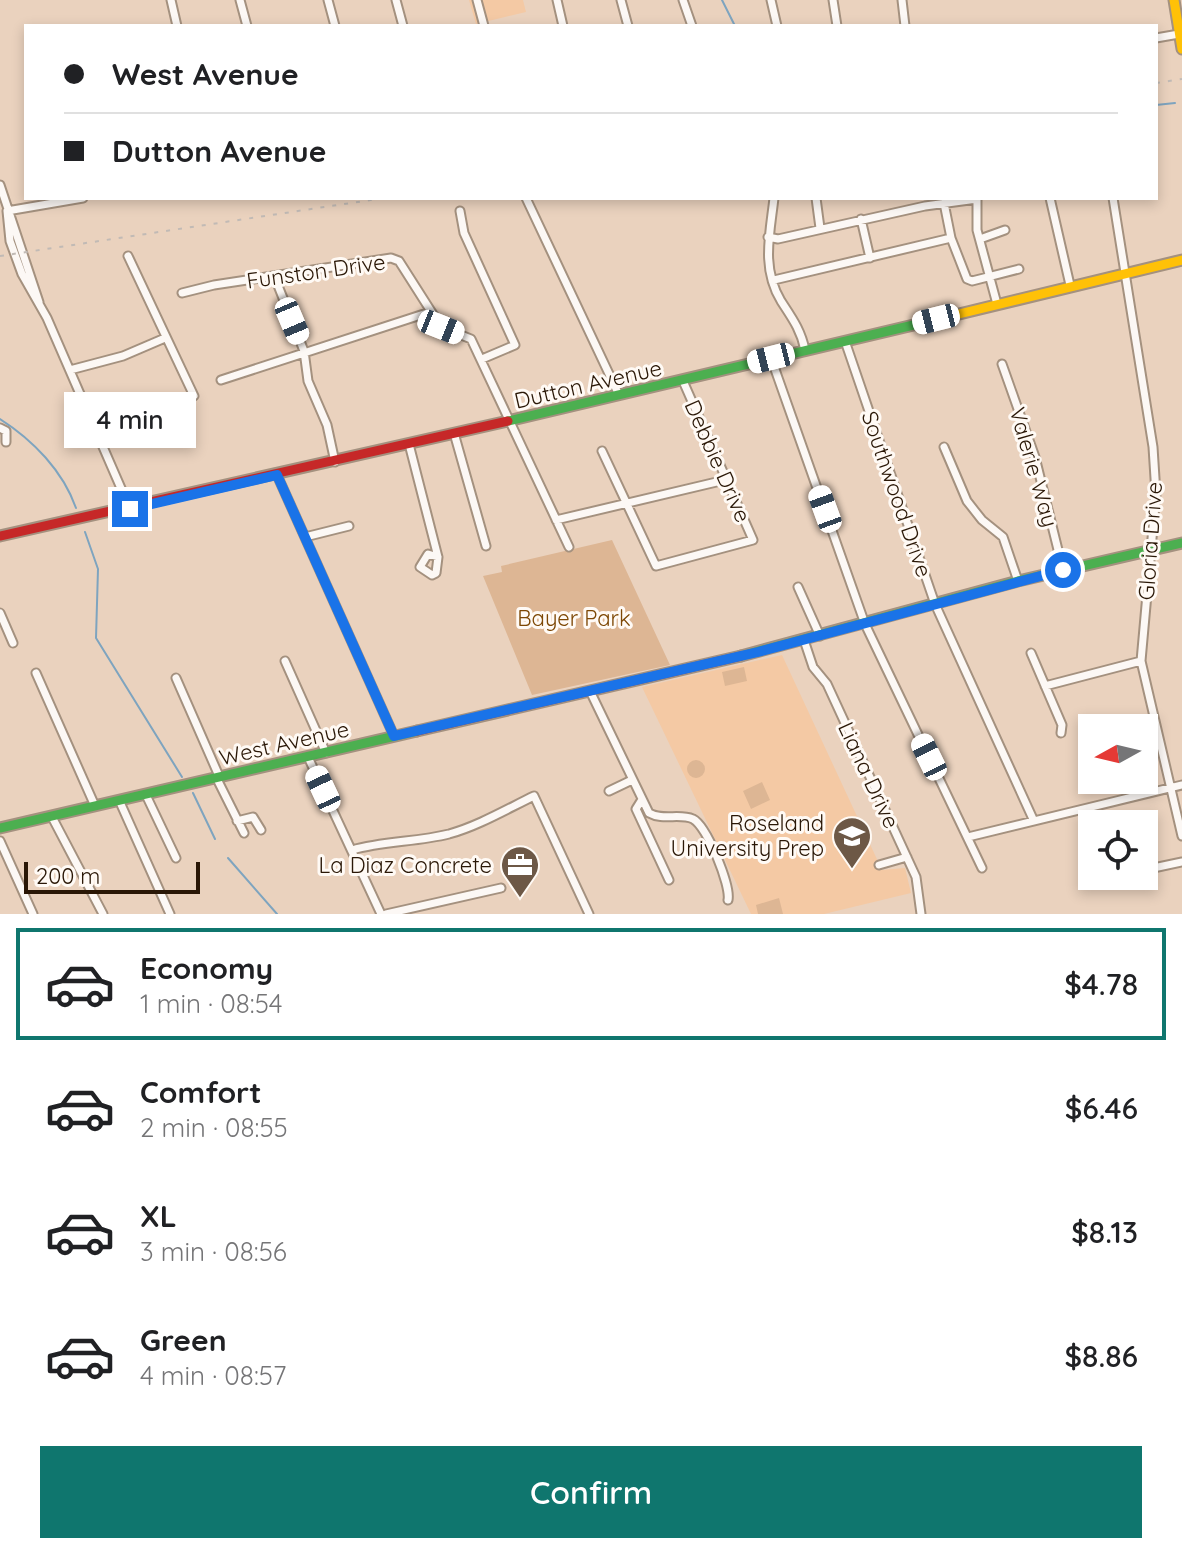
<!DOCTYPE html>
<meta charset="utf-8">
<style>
:root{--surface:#fff;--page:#f6f6f6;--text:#202124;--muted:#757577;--line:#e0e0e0;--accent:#0f766e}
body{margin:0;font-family:Quicksand,sans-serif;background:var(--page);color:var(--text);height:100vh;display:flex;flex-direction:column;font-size:30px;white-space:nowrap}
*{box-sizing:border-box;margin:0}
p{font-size:26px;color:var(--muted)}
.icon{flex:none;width:44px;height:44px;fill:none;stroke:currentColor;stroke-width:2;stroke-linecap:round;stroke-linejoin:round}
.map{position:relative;height:914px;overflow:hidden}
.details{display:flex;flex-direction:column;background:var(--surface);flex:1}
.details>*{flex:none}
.hud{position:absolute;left:24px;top:24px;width:1134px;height:176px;border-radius:0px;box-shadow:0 4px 12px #0003;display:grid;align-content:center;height:176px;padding:0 40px;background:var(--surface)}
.needle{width:52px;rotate:262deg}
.controls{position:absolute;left:1078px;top:714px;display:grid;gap:16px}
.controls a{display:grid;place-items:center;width:80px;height:80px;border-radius:0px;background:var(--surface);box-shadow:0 4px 12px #0003;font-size:40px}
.scale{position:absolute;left:24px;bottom:20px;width:176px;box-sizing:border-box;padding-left:8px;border:4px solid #2a1706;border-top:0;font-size:22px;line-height:28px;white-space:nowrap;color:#2a1706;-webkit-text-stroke:6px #fffaf5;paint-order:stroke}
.end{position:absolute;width:36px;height:36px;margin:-18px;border:10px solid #1a73e8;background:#fff;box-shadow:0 0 0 4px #fff}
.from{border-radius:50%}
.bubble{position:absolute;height:56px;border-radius:0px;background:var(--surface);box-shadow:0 4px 12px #0003;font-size:26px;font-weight:600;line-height:56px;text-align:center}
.car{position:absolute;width:24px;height:48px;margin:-24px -12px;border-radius:10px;box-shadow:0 0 6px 2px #0007;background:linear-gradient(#fff 24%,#345 0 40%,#fff 0 76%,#345 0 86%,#fff 0)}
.hud b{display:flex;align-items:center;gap:28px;height:76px;font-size:30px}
.hud b+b{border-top:2px solid var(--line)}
.hud i{width:20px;height:20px;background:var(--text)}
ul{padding:14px 0 0;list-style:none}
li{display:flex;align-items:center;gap:24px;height:112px;margin:0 16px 12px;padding:0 24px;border:4px solid transparent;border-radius:0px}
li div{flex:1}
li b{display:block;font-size:30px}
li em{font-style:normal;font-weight:600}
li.selected{border-color:var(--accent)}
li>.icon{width:72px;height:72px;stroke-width:1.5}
.cta{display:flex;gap:16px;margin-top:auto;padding:16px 40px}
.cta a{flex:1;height:92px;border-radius:0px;background:var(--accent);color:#fff;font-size:32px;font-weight:600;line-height:92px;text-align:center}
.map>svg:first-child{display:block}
.built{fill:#f4c9a4}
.green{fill:#ddb694}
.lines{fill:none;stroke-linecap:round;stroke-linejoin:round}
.stream{stroke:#7ea4bf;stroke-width:2}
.street-casing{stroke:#a4917f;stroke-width:11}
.fast-casing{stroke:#a4917f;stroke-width:13}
.slow-casing{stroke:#a4917f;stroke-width:13}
.jam-casing{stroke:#a4917f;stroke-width:13}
.street{stroke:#fcf8f5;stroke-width:7}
.fast{stroke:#4caf50;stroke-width:9}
.slow{stroke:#ffc107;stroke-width:9}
.jam{stroke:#c62828;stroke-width:9}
.rail{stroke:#c1bab5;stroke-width:2;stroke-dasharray:4 8;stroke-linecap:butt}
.route{stroke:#1a73e8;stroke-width:10}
.labels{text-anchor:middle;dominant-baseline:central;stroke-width:6;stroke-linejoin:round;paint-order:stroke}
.street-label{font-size:22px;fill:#2a1706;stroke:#fffaf5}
.park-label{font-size:22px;fill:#7d4704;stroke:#fffaf5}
.poi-label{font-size:22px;fill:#2a1706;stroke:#fffaf5;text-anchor:end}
</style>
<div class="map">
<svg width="1182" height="914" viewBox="0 0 1182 914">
<rect width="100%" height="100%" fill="#ead2be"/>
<path class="built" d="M469,0H523L526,12L476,24Z
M782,655L882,870L905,868L911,893L824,914H751L642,687Z"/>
<path class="green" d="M612,540L670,665L532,695L483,576L502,572L501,566Z
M744,667L747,681L725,686L722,672Z
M687 769a9 9 0 1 1 18 0a9 9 0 1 1-18 0Z
M762,782L770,800L751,809L743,791Z
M779,898L783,914H758L756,905Z"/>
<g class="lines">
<path class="stream" d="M722,0L735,26
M1156,105L1175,103
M0,419C33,440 63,471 76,508
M85,532L98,569L96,638L182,777
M193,793L215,839
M228,858L277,914"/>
<defs>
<path id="street" d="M171,0L177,26
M240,0L247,26
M328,0L335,26
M396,0L403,26
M477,0L484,26
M557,0L563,26
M621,0L628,26
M683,0L692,26
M771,0L777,26
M833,0L837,26
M902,0L905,26
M1156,38L1179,34
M0,185L39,302
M526,198L619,395
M774,198C770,234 761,268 781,301C792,318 801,330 805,350
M816,198L820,228
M977,198V230L997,304
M1050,198L1070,285
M1113,198L1153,447L1156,494L1141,661L1182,836
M944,203L951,238L967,279L972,281L1019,269
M7,211L10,241L22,274L47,318L130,509
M7,211L83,198
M460,211L464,233L515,345L482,359
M861,219L870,258
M768,237L778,239L925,206L977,199
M980,239L1005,230
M128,256L194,396
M275,278L304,351L308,381L327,425L335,462
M774,280L951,238
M182,293L214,285L391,258L399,261L441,327L471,339L569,547
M845,341L935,604L1033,819
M771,358L865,624L982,868
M1002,364L1035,457L1063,570
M70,370L123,356L165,338
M221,380L430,312
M0,428L6,431V442
M454,433L486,546
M409,444L438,557L436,573L432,575L420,567L428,554L438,557
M944,447L967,501L982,520L1003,537L1018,581
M602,451L656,566L753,540L683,381
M277,475L394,736
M556,520L725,480
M305,537L349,526
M798,587L820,636
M0,613L13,643
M804,640L813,667L827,684L916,877L921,914
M1031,653L1062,725L1061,733
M285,661L326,753
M36,673L95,806
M176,678L219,776
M1045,686L1141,661
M590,691L649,813C663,821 679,813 693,819C707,826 731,886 728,900
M308,757L381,914
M216,777L244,833
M609,791L632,780
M146,795L176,858
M119,800L170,914
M641,801L636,809L669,880
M52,817L103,914
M237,821L253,817L261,830
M968,837L1182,785
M0,841L33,914
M352,850C384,841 417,842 449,834C478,826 507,809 534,796L589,914
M879,865L907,857
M1144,870L1182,862
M386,914L501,888"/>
<path id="fast" d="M508,421L922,323
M741,656L1018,581L1182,543
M0,828L417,731"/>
<path id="slow" d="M1174,0L1182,49
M922,323L1182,260"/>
<path id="jam" d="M0,536L508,421
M417,731L741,656"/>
</defs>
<use href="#street" class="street-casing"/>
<use href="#fast" class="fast-casing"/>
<use href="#slow" class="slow-casing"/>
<use href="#jam" class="jam-casing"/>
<use href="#street" class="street"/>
<use href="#fast" class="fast"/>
<use href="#slow" class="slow"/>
<use href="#jam" class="jam"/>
<path class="rail" d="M1156,83L1182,79
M0,256L384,198"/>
</g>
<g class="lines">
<path class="route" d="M130,509L277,475L394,736L758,652L1063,570"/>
</g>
<defs>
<symbol id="school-pin" viewBox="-11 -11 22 30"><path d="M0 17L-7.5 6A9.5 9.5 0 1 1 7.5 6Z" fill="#6d5846" stroke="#fffaf5"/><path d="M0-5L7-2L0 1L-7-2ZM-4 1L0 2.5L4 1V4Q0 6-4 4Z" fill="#fff"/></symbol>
<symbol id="office-pin" viewBox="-11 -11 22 30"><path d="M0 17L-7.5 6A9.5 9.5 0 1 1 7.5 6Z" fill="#6d5846" stroke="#fffaf5"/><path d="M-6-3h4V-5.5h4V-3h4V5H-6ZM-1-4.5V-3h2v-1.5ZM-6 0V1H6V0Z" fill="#fff"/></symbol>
</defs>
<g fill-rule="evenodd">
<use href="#school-pin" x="830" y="814" width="44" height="60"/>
<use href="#office-pin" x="498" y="843" width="44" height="60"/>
</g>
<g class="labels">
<g class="street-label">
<text transform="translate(316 271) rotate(-8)">Funston Drive</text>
<text transform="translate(588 384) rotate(-13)">Dutton Avenue</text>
<text transform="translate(718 461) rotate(66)">Debbie Drive</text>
<text transform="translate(1034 467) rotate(74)">Valerie Way</text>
<text transform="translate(897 494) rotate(71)">Southwood Drive</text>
<text transform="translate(1150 541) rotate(-86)">Gloria Drive</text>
<text transform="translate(284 743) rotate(-13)">West Avenue</text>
<text transform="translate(869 775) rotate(65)">Liana Drive</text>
</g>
<g class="park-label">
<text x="574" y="618">Bayer Park</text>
</g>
<g class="poi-label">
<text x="824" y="823">Roseland<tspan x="824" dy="25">University Prep</tspan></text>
<text x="492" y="865">La Diaz Concrete</text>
</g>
</g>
</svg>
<div class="controls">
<a><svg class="needle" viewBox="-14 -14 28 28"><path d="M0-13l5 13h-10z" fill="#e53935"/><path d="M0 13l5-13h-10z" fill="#757577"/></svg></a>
<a><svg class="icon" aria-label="locate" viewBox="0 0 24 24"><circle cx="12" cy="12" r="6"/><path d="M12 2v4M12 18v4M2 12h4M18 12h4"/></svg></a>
</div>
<div class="scale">200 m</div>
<i class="end from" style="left:1063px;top:570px"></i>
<i class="end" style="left:130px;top:509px"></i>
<div class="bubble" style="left:64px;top:392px;width:132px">4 min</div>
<i class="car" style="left:936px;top:319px;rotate:256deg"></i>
<i class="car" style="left:292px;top:321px;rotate:157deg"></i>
<i class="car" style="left:441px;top:327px;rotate:112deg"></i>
<i class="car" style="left:771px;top:358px;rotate:256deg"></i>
<i class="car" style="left:825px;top:509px;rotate:340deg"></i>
<i class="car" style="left:929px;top:757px;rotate:334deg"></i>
<i class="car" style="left:323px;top:789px;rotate:335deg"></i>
<div class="hud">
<b><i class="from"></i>West Avenue</b>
<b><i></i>Dutton Avenue</b>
</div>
</div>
<section class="details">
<ul>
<li class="selected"><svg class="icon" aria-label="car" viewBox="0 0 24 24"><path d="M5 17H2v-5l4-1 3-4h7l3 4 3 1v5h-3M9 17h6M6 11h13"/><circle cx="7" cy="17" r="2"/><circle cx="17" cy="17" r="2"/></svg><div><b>Economy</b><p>1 min · 08:54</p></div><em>$4.78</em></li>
<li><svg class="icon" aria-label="car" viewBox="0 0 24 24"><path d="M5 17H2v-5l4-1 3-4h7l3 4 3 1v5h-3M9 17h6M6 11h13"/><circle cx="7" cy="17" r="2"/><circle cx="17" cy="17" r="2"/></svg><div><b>Comfort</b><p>2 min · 08:55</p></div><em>$6.46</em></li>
<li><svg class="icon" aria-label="car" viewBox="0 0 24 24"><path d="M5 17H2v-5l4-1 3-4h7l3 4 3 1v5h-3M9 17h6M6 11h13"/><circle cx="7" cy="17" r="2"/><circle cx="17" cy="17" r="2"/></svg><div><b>XL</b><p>3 min · 08:56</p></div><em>$8.13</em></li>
<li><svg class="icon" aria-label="car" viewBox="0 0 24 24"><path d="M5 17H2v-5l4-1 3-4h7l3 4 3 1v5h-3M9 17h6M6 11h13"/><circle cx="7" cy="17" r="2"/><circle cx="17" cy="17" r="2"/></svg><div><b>Green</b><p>4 min · 08:57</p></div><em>$8.86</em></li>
</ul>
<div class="cta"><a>Confirm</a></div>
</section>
